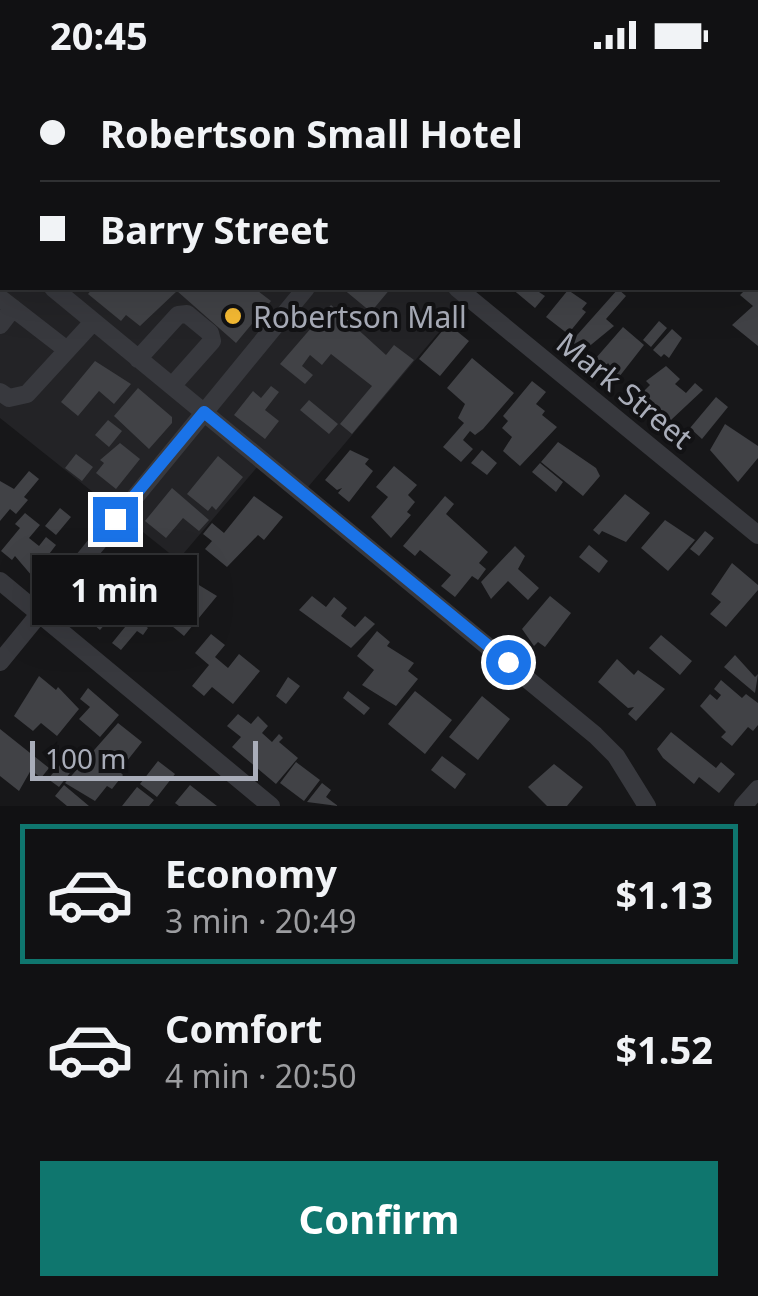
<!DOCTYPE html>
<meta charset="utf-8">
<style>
:root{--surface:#111113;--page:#1a1a1c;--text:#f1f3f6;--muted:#9c9da0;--line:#303133;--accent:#0f766e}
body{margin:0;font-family:"Noto Sans",sans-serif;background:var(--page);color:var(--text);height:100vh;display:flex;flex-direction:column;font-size:38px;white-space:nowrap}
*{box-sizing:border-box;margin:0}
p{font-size:32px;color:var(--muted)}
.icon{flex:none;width:55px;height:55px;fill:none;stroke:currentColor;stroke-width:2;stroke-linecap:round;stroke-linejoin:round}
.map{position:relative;height:736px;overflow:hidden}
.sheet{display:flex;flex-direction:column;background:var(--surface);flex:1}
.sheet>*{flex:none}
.banner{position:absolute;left:0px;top:0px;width:760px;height:220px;box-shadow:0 10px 40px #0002,0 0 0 2px var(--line);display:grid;align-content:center;height:220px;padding:0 40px;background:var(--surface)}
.scale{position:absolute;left:30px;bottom:25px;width:228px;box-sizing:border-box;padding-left:10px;border:5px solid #a9adb9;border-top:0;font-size:28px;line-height:35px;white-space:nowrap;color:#a9adb9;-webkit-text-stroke:8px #121214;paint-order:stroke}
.end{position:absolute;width:45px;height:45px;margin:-22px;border:12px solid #1a73e8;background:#fff;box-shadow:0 0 0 5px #fff}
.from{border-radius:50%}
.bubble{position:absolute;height:70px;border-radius:0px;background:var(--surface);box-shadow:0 10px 40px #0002,0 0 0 2px var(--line);font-size:32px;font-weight:700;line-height:70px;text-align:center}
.banner b{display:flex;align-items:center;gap:35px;height:95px;font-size:38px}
.banner b+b{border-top:2px solid var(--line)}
.banner i{width:25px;height:25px;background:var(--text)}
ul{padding:18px 0 0;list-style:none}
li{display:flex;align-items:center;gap:30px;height:140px;margin:0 20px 15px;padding:0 20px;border:5px solid transparent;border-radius:0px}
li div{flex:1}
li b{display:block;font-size:38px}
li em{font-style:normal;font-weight:700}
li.active{border-color:var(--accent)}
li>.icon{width:90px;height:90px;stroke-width:1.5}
.action{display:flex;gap:20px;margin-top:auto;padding:20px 40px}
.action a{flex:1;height:115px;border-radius:0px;background:var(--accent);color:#fff;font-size:40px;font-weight:700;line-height:115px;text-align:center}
.status{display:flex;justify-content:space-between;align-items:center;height:70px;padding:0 50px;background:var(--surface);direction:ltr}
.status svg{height:28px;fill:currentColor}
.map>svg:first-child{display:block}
.built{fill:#232326}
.building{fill:#414246}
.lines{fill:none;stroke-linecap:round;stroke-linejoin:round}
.minor{stroke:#38393e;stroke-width:18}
.route{stroke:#1a73e8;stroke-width:12}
.poi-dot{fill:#f5ba33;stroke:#121214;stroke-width:4}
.labels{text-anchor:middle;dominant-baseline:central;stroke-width:8;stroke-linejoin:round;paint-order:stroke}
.poi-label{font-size:30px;fill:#a9adb9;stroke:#121214;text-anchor:start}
.street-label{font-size:30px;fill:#a9adb9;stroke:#121214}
</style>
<div class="status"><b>20:45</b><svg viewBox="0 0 49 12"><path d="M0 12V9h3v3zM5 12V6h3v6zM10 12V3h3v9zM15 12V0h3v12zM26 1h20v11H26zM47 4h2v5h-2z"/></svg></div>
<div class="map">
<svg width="758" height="736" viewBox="0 0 758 736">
<rect width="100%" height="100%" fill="#171719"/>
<path class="built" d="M0,0L27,2H2V218H285L296,226L304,218H454L467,229L303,423L264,389L178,490L0,348Z"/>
<path class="building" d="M93,218H254L271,231L236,273L177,221L140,256L126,245L121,251L88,224Z
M342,218H391L371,242Z
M511,218H543L539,222L545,226L535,238Z
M747,218H758V276L732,255L753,236L740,225Z
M618,219L626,226L606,249L614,256L581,283L570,273Z
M568,220L587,233L582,239L586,242L568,264L546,247Z
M331,235L386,285L394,275L414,290L352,364L340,354L372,316L331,284L322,295L310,285L302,296L313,305L305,314L280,294Z
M659,251L667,258L651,277L643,270Z
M448,254L469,271L440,306L419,289Z
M623,257L644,275L619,307L608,293L606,296L596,288Z
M672,259L682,268L669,288L664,284L661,287L653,280Z
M472,288L514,323L483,359L475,365L470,361L463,370L473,379L461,392L443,377L464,353L458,348L465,334L447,318Z
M95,291L131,314L114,334L99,321L78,346L61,332Z
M666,296L680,309L675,314L686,323L695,313L703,320L671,350L649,334L652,331L642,323L650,315L646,311Z
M532,311L546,322L536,334L545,341L542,345L557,357L520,396L503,381L512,367L502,358L508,351L503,346Z
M271,316L279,322L265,340L279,351L265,369L234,345L253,321L261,328Z
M138,318L172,347V353L149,379L114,346Z
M716,327L728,337L702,369L690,358Z
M309,330L338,354L329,364L300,340Z
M108,350L122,361L109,377L95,365Z
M725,354L758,376V388L738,412L710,380Z
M558,372L596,398L600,406L583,426L541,392Z
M120,373L140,389L116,419L96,403L104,393L100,390Z
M350,380L369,389L365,394L373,401L349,432L338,423L342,418L337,420L325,410Z
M482,380L497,393L487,405L471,393Z
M76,384L93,397L82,411L65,398Z
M218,386L243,407L216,440L212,436L208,441L187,424Z
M540,393L563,412L556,422L532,402Z
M394,396L417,415L408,425L415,432L407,442L411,445L391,468L371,447L388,427L376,417Z
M29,401L39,409L24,427L28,430L16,444L10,439L0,451V411L14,419Z
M172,418L209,450L199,461L183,448L166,468L145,451Z
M625,424L650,443L626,472L602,461L599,465L593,460Z
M254,426L283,447L264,470L258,465L227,497L205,479L212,471L203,464L212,453L224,463Z
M445,426L454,434L446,444L488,482L479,493L486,499L478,510L472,506L455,527L441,516L451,505L420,480L415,486L403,476Z
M60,438L71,447L56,465L45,456Z
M25,443L40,455L29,468L39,476L46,467L56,475L43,492L47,496L32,506L15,486L12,490L1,481L20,458L15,454Z
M665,450L695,470L668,501L641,478Z
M705,461L714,468L699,486L690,479Z
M589,475L608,491L599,503L579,487Z
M515,476L525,486L518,499L539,518L528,530L508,511L491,529L481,512Z
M732,493L758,515V520L726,557L710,544L721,532L711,524Z
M189,509L217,526L184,566L155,542L176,511L182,516Z
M100,516L120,534L123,529L131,536L119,550L113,545L100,560L78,541Z
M312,526L326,537L334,527L347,538L341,546L355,557L365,546L375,554L351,578L299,540Z
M550,526L571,543L545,577L538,572L534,576L522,559Z
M134,546L148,558L143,565L137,561L121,580L112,573Z
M377,561L390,572L387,576L414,593L408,601L418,609L396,636L362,615L374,600L357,586Z
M211,564L225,575L215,587L228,598L239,584L260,601L233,634L212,617L204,626L192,616L209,595L195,583Z
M661,565L692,591L680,605L649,578Z
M735,585L755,607L758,604L755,623L724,597Z
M617,589L634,605L638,600L665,619L636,651L628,644L634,637L628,638L598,612Z
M39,606L56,620L58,617L79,639L57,666L41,653L33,661L14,646Z
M288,607L300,616L286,634L276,626Z
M721,610L742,628L746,624L758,633V655L753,661L748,657L732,676L721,667L726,662L700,636L710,624L717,630L721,625L714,619Z
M88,618L119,645L100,667L79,649L90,637L80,629Z
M348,621L370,638L364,645L343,628Z
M415,621L452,650L425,684L388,654Z
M482,626L510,649L478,690L449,667Z
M238,644L251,654L258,646L268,656L262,663L272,672L279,664L283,668L279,672L298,688L276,714L232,677L241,667L227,656Z
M118,653L142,672L119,701L123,705L112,719L107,716L95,731L65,713Z
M0,659L49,698L41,708L31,700L19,721L0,706Z
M671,662L716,698L721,692L735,704L719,723L699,707L694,714L663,688L657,679Z
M442,686L466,704L455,719L431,700Z
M63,691L73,699L59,717L48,709Z
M158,691L175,704L157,727L140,714Z
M296,692L320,710L304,731L280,713Z
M554,694L583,717L567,736H547L528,717Z
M322,713L331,720L326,727L338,736L307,732Z
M64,715L89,736H67L55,726Z
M190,715L217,736H179L175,733Z
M137,717L154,730L149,736H122Z"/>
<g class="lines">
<path class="minor" d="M36,0L39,2
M377,0L380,2
M612,0L615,2
M163,2L165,0
M488,2L490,0
M0,174L2,176
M0,202L2,199
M53,218L595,665L616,686L647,736
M457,218L758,465
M0,228L67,280
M0,255L13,238
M138,289L178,245L187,244L210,263L212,271L172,316
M0,322L9,328L27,324L93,252
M0,511L271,736
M0,592L306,218
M743,736L758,719"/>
</g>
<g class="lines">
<path class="route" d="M115,449L204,342L508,592"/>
</g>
<circle class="poi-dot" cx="233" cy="246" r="10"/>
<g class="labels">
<g class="poi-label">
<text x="253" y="246">Robertson Mall</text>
</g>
<g class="street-label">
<text transform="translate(625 320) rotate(39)">Mark Street</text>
</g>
</g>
</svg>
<div class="scale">100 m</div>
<i class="end from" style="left:508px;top:592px"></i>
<i class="end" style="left:115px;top:449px"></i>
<div class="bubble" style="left:32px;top:485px;width:165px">1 min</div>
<div class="banner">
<b><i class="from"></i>Robertson Small Hotel</b>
<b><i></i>Barry Street</b>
</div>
</div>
<section class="sheet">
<ul>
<li class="active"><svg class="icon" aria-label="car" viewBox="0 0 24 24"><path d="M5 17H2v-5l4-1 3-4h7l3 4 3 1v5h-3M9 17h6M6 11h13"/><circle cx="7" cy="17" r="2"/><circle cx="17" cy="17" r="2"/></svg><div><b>Economy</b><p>3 min · 20:49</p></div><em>$1.13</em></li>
<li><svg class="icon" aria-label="car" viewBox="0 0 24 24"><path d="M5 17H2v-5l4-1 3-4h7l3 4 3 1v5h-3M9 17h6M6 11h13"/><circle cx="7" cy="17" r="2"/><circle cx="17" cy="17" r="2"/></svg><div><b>Comfort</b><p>4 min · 20:50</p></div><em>$1.52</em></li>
</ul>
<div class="action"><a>Confirm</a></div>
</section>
